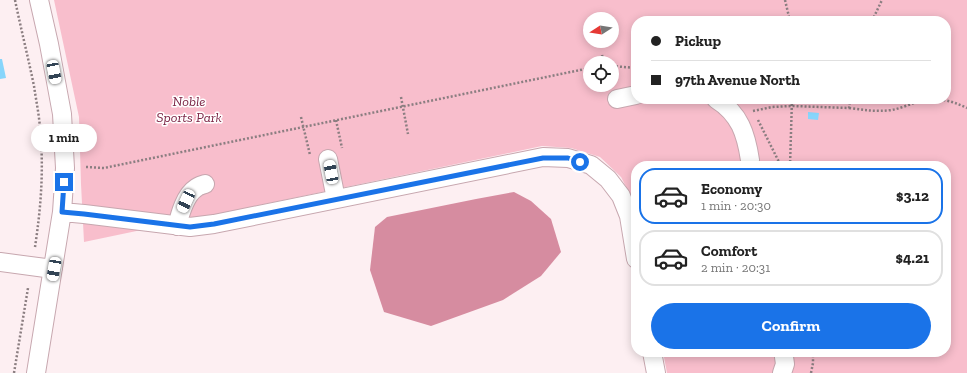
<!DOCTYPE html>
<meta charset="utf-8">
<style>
:root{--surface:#fff;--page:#f2f2f2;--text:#222;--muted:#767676;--line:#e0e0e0;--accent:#1a73e8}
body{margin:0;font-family:"Zilla Slab",serif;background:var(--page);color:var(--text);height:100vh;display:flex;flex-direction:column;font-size:15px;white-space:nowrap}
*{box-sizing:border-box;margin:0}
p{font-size:13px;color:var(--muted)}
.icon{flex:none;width:22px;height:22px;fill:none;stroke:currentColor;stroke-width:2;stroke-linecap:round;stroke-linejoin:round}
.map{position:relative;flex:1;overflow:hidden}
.drawer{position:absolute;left:631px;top:161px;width:320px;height:196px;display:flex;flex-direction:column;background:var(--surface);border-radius:16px;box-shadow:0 2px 10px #0003}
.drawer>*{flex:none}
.guide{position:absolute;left:631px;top:16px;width:320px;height:88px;border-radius:16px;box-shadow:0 2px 10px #0003;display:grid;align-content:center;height:88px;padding:0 20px;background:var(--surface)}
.needle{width:26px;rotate:258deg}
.buttons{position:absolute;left:583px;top:12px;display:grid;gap:8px}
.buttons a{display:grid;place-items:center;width:36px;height:36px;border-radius:50%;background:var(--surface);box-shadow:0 2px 10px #0003;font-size:20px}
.end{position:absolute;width:18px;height:18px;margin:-9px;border:5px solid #1a73e8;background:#fff;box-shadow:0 0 0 2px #fff}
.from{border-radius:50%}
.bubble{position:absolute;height:28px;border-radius:14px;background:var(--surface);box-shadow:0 2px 10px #0003;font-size:13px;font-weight:700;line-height:28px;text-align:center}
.car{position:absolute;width:12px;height:24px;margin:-12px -6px;border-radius:5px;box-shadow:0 0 3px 1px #0007;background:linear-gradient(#fff 24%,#345 0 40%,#fff 0 76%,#345 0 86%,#fff 0)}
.guide b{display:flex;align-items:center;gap:14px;height:38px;font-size:15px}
.guide b+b{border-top:1px solid var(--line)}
.guide i{width:10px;height:10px;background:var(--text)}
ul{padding:7px 0 0;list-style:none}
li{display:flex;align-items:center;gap:12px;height:56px;margin:0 8px 6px;padding:0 12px;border:2px solid var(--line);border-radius:16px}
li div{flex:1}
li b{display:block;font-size:15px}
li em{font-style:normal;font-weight:700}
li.active{border-color:var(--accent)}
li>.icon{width:36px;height:36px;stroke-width:1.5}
.action{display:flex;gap:8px;margin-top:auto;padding:8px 20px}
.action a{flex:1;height:46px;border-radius:24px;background:var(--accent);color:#fff;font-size:16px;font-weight:700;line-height:46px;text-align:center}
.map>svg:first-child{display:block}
.green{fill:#f8becc;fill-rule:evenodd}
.water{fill:#d68ca0}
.building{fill:#87d5fb}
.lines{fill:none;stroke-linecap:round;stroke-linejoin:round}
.minor-casing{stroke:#c7a7af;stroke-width:20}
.path{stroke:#8b7e81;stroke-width:2.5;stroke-dasharray:2 2;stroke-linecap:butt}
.minor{stroke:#fff;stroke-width:18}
.route{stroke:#1a73e8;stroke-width:5}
.labels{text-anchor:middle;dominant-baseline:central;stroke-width:3;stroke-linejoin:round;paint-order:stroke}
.park-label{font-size:14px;font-style:italic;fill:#7b2344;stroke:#fff}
</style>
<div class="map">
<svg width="967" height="373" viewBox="0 0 967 373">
<rect width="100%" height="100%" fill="#fdeff2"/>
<path class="green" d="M54,0H967V373H667L663,352H946V166H636V206L621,177L600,157L571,148L542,146L84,242L81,184L79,117ZM590,19H612V41H590ZM636,21H946V99H636ZM590,63H612V85H590Z"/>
<path class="water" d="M514,192L531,201L551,219L561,252L541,276L503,300L431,326L384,312L370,270L375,227L387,217L476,199Z"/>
<path class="building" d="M0,59H2L6,78L0,79Z
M797,99H823V102H797Z
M808,112L819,113L818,120L808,119Z"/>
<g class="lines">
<defs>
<path id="minor" d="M617,99L636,95
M716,99C740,114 746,134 750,160
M328,159L336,199
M62,212L84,214L190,227L214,224L543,157L568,158L591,165L608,179L621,196L629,216L636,259
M177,226C180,214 185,195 196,188C198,186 202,185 205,184
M0,262L53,269
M652,352L656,373
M36,373L62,212L65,168L62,114L49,44L39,0
M782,373L785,364L784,357"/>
</defs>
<use href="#minor" class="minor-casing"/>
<path class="path" d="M15,0C21,29 28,57 34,86C36,100 39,114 40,128C44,169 41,207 35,247
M785,0L790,21
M872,21L882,0
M602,55L604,63
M612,66L636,68
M401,97L408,134
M849,108C864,110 876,112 892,110C902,108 912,103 922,101C939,97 952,101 967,108
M753,111L772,107L792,106L849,108L850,99
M301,117L310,155
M336,120L342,148
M758,120L781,166
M790,166L792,99
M86,167L104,168L590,68
M14,373L28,288
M811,373L813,363V352"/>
<use href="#minor" class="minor"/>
</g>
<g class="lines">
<path class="route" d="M64,182L62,212L84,214L190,227L214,224L543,158H568L580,162"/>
</g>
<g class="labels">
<g class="park-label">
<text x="189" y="101">Noble<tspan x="189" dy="16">Sports Park</tspan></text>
</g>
</g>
</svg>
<div class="buttons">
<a><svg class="needle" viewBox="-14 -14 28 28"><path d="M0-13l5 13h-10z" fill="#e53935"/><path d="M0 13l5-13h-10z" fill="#767676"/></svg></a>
<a><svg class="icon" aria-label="locate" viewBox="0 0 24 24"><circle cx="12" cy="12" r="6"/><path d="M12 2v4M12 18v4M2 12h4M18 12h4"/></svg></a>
</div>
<i class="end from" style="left:580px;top:162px"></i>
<i class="end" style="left:64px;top:182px"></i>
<div class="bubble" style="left:31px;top:124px;width:66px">1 min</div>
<i class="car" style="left:54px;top:72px;rotate:169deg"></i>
<i class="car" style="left:331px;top:172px;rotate:349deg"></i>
<i class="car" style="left:186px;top:201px;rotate:205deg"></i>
<i class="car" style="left:54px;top:269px;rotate:190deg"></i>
<div class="guide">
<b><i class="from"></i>Pickup</b>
<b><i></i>97th Avenue North</b>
</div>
<section class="drawer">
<ul>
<li class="active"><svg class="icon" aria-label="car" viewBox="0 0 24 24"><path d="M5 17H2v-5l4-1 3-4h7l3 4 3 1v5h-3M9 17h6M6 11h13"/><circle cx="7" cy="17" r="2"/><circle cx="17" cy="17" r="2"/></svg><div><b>Economy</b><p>1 min · 20:30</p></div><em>$3.12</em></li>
<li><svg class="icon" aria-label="car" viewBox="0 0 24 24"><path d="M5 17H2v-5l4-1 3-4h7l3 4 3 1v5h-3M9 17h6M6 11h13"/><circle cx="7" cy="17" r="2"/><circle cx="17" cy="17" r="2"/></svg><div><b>Comfort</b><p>2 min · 20:31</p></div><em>$4.21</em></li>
</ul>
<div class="action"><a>Confirm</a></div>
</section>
</div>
